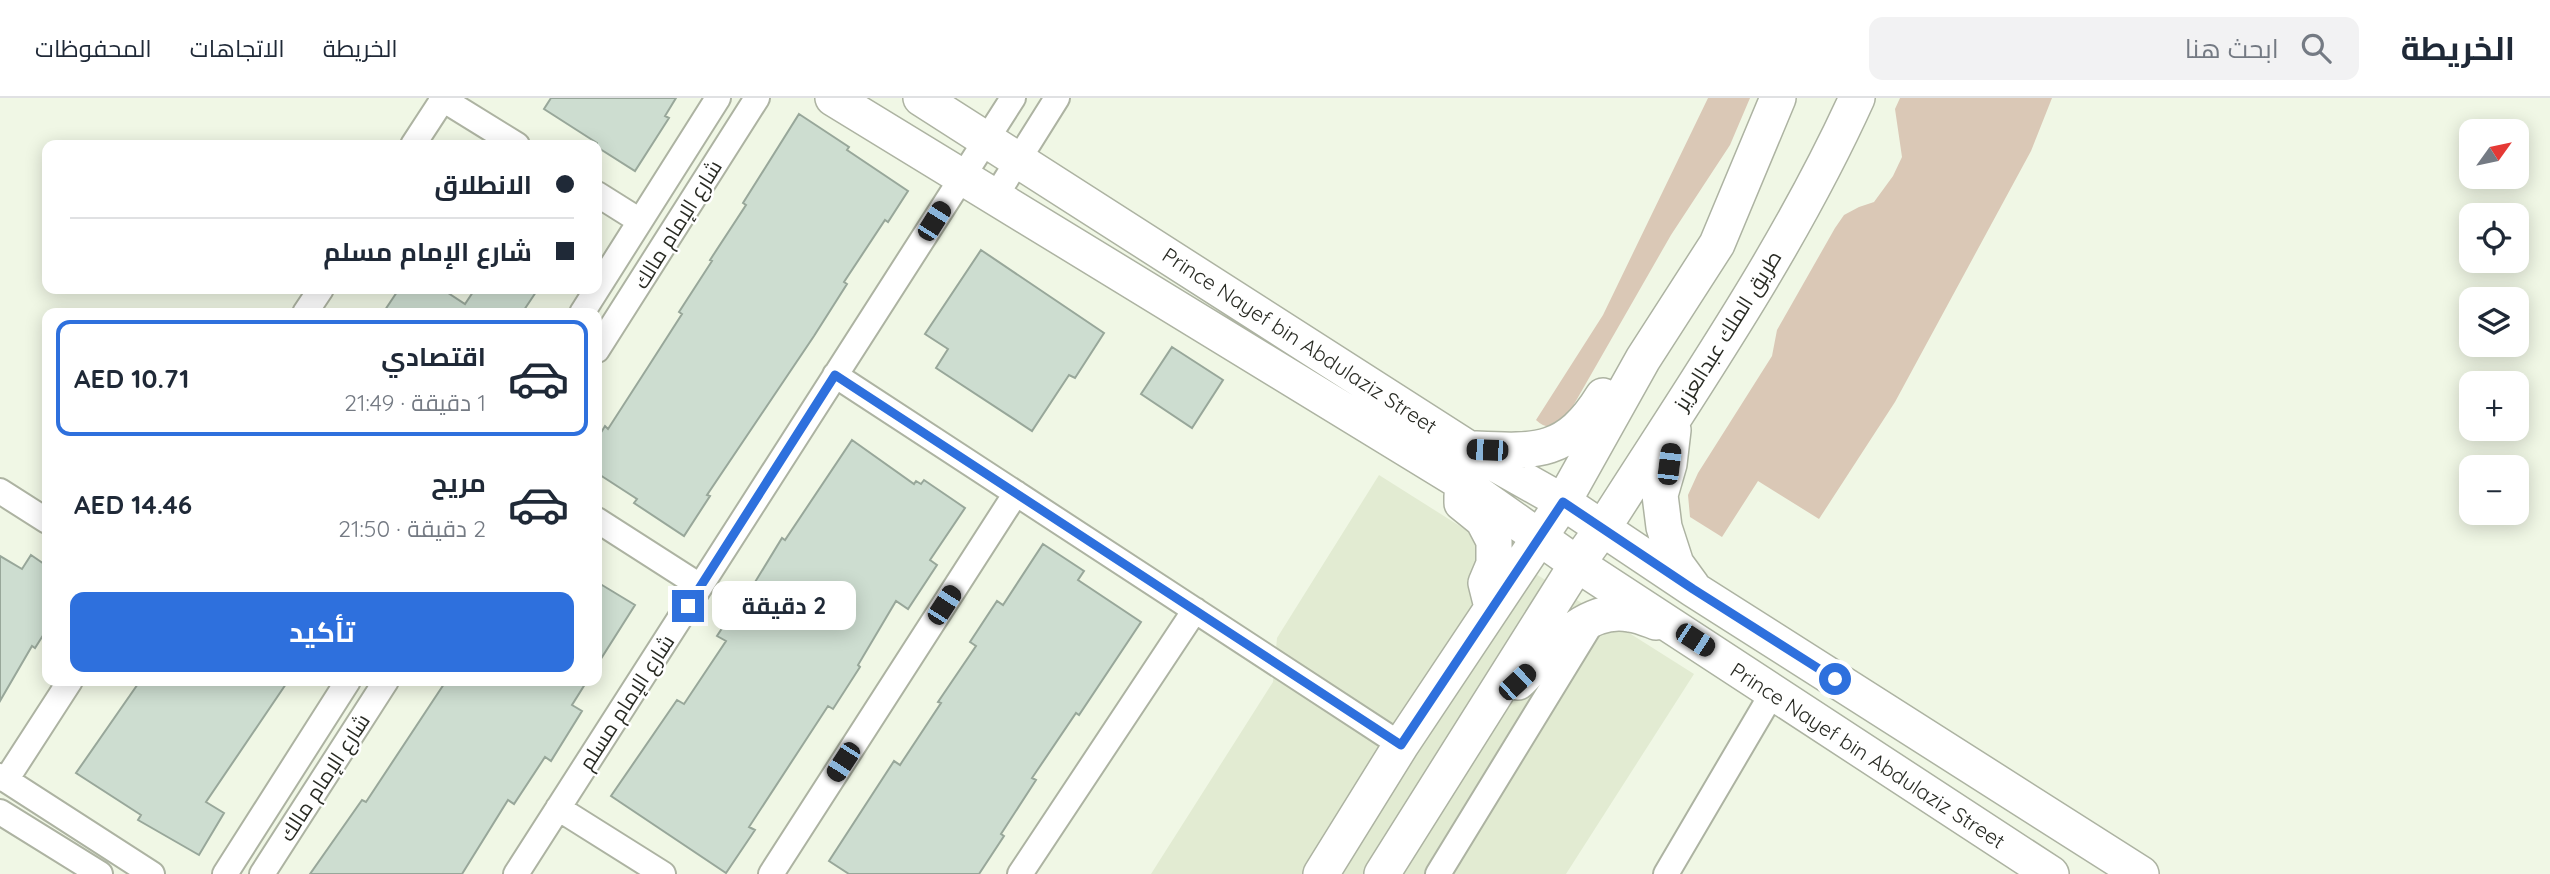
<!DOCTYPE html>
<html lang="ar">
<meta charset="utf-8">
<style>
:root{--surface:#fff;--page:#f2f2f3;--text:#1f2937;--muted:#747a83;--line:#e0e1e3;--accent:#2e70dd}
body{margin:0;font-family:Quicksand,Cairo,sans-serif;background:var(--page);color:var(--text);direction:rtl;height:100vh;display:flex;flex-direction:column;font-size:26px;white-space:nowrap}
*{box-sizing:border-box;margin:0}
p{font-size:23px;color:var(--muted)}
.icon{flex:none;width:38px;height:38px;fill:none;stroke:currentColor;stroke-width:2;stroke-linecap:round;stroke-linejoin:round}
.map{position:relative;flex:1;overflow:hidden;direction:ltr}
.sheet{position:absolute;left:42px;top:210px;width:560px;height:378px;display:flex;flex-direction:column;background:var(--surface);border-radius:14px;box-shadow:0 4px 18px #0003;direction:rtl}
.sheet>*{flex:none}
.hud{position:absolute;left:42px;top:42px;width:560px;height:154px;border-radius:14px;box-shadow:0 4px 18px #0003;direction:rtl;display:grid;align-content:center;height:154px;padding:0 28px;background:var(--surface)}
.needle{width:46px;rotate:57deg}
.tools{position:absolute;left:2459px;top:21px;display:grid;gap:14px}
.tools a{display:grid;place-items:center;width:70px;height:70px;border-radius:14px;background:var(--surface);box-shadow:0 4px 18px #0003;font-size:35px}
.end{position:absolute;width:32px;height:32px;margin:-16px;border:9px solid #2e70dd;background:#fff;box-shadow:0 0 0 4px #fff}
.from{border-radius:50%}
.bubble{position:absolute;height:49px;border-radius:14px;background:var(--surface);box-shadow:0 4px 18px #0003;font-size:23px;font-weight:700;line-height:49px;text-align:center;direction:rtl}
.car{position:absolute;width:21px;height:42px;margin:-21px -10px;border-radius:9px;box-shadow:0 0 5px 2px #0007;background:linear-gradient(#222 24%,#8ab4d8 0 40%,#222 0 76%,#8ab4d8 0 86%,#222 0)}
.hud b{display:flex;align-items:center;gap:24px;height:66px;font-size:26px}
.hud b+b{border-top:2px solid var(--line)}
.hud i{width:18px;height:18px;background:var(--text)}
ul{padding:12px 0 0;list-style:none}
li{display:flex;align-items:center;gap:21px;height:116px;margin:0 14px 10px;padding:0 14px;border:4px solid transparent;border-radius:14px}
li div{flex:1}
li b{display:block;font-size:26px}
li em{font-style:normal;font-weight:700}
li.current{border-color:var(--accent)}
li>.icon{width:63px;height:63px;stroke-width:1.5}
.primary-button{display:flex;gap:14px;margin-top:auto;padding:14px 28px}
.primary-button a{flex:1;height:80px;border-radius:14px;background:var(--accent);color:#fff;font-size:28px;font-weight:700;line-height:80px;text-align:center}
header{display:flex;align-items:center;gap:42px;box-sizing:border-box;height:98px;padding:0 35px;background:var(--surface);border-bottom:2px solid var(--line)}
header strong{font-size:33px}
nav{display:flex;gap:38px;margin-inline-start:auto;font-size:24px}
.search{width:490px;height:63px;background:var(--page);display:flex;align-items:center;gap:18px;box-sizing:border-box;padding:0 24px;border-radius:14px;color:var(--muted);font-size:26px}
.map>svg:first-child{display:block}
.built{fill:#e2ebd2}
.green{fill:#dac8b6}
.building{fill:#cdddd0;stroke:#98a79a;stroke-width:2}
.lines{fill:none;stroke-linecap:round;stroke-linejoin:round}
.street-casing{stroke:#adb3a2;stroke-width:28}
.secondary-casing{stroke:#adb3a2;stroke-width:38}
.street{stroke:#fff;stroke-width:24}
.secondary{stroke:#fff;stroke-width:35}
.route{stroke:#2e70dd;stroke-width:9}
.labels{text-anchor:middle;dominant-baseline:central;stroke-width:5;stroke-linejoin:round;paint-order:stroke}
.street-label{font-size:21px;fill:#292b24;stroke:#fff}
</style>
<header>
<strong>الخريطة</strong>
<div class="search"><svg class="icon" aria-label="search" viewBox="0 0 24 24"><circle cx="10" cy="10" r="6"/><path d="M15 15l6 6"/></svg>ابحث هنا</div>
<nav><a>الخريطة</a><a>الاتجاهات</a><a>المحفوظات</a></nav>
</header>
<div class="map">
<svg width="2550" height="776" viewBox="0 0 2550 776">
<rect width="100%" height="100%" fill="#f0f7e5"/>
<path class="built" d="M1379,377L1694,576L1566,776H1151L1273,584L1277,540Z"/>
<path class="green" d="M1708,0H1750L1730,47L1671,137L1565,322C1553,329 1547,332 1536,322L1603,217Z
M1900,0H2052L2031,53L1895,304L1819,421L1758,383L1722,439L1690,419L1688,397L1698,375L1772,258L1777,232L1835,130L1844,117L1859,109L1874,104L1893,78L1902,59L1895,11Z"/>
<path class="building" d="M551,0H676L665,18L669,20L635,73L597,49V45L544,11Z
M799,16L849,49L847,52L908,93L888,124L885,122L844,184L847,186L814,238L707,397L710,398L684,438L634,405L637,401L597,375V341L605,328L608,331L648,269L682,216L679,214L712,163L710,162L746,107L743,105Z
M981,152L1104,235L1075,280L1069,277L1032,333L936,270L948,251L925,236Z
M399,191H442L465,206L475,191H538L522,215H383Z
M1172,249L1223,282L1192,330L1141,296Z
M852,342L914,386L916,383L921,386L924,382L965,410L930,462L937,467L908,511L896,503L858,567L860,569L833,611L828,608L749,729L755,732L726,775L611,698L677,602L684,606L726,543L717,538L747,492L749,494L782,440L785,442Z
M1043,446L1084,473L1078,482L1141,524L1079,617L1076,615L1032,680L1036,682L1001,736L1004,738L979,776H849L829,763L894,663L900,667L941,605L938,604L976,548L970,544L997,503L1003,507Z
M31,457L47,468V531L35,550L32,548L0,603V458L22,471Z
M597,484L635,507L597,567Z
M140,583H288L206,704L224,715L199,757L138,722L141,717L76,675Z
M446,583H587L572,607L582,613L551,663L545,659L514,706L508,702L462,776H310L362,702L366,704Z"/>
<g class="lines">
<defs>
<path id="street" d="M441,0L517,47
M413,47L443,1
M597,96L640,123
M995,99L1057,0
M305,215L321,191
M582,215L718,0
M597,252L757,0
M835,277L1401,647
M0,393L47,423
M597,422L700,488
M0,678L152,776
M6,682L70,583
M558,710L663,776
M0,714L100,776
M225,776L348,583
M262,776L386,583
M516,776L1013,0
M771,776L1016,395
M1020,776L1195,512
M1438,776L1591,526
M1666,776L1773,594"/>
<path id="secondary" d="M833,0L1461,384L1577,466L2051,776
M921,0L1469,351L1563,404L1693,491L2141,776
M1673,332L1669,366L1660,397L1664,429L1676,466L1692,488
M1474,351C1537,354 1567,356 1603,298
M1462,398V405L1483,422L1494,443V466L1486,485L1492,509
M1518,584C1548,555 1584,507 1630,516C1639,517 1648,521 1656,524
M1321,776L1401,647L1563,404L1643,261L1717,146L1778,0
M1382,776L1577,466L1603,430C1692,290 1788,152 1857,0"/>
</defs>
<use href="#street" class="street-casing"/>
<use href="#secondary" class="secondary-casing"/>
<use href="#street" class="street"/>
<use href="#secondary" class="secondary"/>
</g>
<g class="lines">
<path class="route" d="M688,508L835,277L1401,647L1563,404L1693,491L1835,581"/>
</g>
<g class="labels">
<g class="street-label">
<text transform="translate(677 126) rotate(-58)">شارع الإمام مالك</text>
<text transform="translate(1727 232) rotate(-58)">طريق الملك عبدالعزيز</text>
<text transform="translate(1300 242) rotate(33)">Prince Nayef bin Abdulaziz Street</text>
<text transform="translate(626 604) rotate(-57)">شارع الإمام مسلم</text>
<text transform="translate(1868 657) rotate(33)">Prince Nayef bin Abdulaziz Street</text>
<text transform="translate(324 679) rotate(-57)">شارع الإمام مالك</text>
</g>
</g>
</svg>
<div class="tools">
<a><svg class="needle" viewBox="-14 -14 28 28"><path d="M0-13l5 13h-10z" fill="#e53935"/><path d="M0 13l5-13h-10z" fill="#747a83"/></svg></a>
<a><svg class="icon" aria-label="locate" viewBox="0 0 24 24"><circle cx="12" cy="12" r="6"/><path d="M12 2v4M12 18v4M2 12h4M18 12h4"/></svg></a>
<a><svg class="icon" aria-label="layers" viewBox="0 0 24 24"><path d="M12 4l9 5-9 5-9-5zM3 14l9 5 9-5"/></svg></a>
<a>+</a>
<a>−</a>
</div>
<i class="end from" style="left:1835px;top:581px"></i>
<i class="end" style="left:688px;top:508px"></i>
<div class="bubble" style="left:712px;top:483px;width:144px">2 دقيقة</div>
<i class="car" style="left:934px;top:123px;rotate:32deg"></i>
<i class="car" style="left:1487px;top:352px;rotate:272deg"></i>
<i class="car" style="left:1669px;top:366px;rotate:7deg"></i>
<i class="car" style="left:944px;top:507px;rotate:33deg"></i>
<i class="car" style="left:1695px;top:542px;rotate:123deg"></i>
<i class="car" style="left:1517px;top:584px;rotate:47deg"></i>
<i class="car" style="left:843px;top:664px;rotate:213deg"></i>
<div class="hud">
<b><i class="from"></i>الانطلاق</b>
<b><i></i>شارع الإمام مسلم</b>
</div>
<section class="sheet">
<ul>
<li class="current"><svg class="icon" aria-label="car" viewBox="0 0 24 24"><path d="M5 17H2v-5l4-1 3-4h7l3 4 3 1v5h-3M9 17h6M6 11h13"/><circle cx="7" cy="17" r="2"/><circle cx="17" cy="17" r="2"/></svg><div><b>اقتصادي</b><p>1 دقيقة · 21:49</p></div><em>AED 10.71</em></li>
<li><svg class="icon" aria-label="car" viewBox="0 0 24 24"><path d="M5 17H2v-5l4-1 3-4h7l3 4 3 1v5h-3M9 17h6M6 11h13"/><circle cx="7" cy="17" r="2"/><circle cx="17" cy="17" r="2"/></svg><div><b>مريح</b><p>2 دقيقة · 21:50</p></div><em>AED 14.46</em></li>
</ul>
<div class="primary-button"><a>تأكيد</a></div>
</section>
</div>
